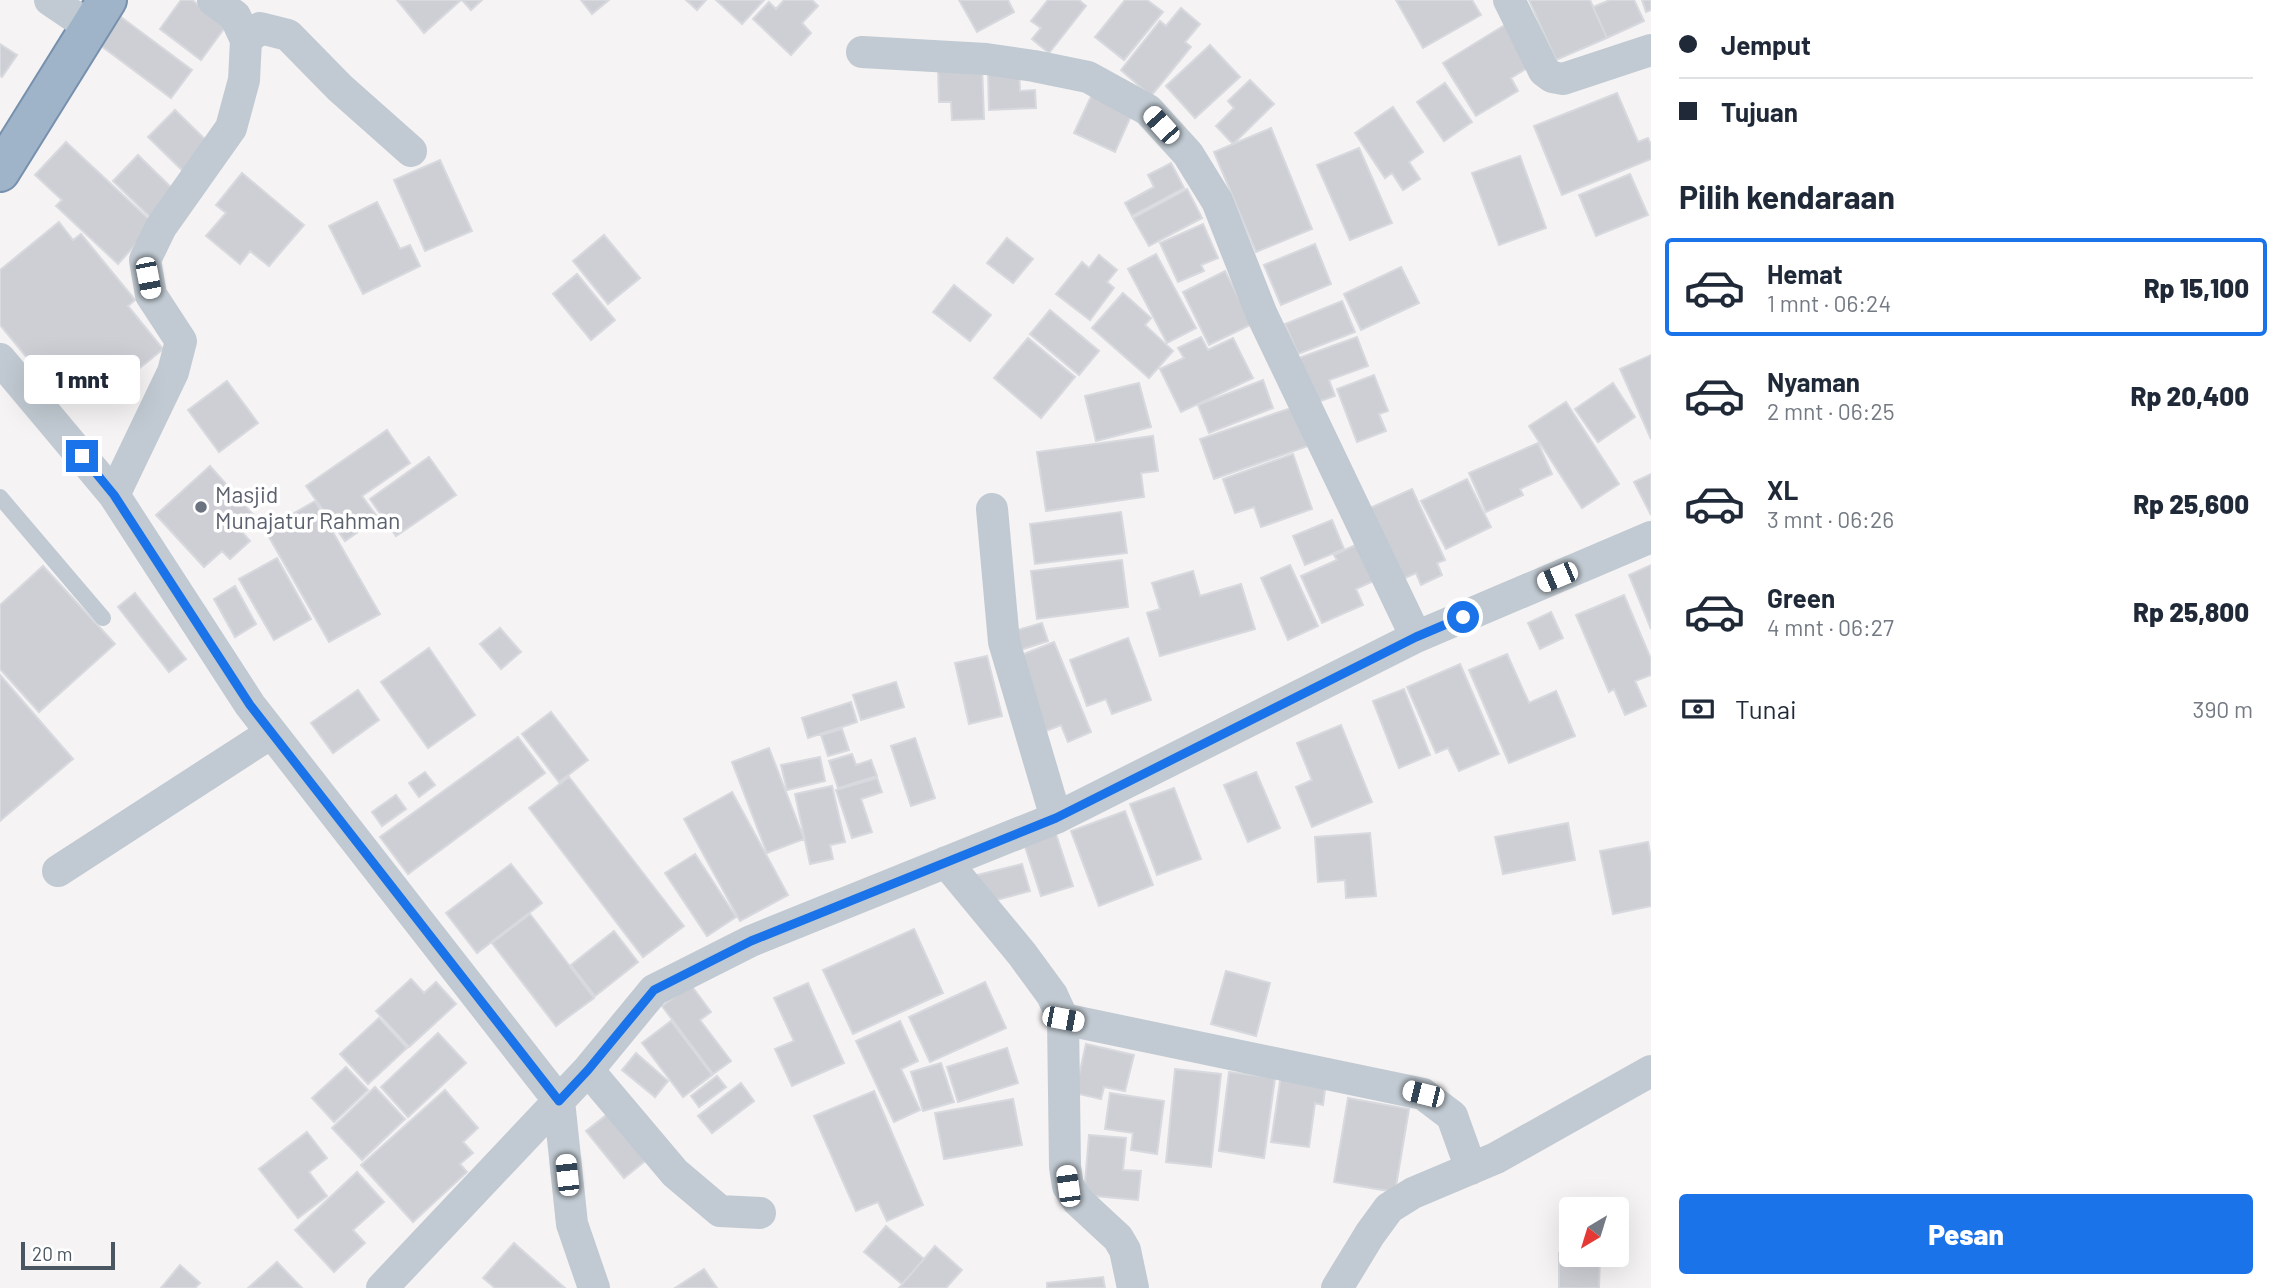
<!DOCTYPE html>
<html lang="id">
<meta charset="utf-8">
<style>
:root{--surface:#fff;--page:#f6f6f7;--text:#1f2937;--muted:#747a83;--line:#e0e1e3;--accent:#1a73e8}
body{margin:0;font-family:Barlow,sans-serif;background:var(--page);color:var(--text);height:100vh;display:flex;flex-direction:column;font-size:26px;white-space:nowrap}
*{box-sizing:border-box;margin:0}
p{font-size:23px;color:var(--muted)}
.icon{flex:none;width:38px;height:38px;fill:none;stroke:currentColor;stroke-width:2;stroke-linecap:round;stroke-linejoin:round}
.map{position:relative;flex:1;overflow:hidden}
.drawer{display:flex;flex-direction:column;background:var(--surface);width:630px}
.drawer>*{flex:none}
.guide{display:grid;align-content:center;height:154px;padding:0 28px;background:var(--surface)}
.needle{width:46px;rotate:218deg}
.controls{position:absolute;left:1559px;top:1197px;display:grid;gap:14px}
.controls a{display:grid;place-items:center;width:70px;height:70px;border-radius:7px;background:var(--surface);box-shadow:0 7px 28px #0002;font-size:35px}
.scale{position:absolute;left:21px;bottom:18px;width:94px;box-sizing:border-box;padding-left:7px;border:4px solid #4a5661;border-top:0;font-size:19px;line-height:24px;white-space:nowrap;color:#4a5661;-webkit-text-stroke:5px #fff;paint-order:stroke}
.end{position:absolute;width:32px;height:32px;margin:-16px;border:9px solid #1a73e8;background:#fff;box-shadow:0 0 0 4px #fff}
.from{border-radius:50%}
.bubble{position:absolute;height:49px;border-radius:7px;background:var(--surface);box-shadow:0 7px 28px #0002;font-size:23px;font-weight:800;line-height:49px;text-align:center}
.car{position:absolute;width:21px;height:42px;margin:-21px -10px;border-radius:9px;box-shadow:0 0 5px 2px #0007;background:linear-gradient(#fff 24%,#345 0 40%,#fff 0 76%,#345 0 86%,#fff 0)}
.guide b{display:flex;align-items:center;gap:24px;height:66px;font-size:26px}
.guide b+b{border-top:2px solid var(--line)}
.guide i{width:18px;height:18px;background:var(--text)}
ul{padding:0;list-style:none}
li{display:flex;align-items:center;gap:21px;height:98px;margin:0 14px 10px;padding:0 14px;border:4px solid transparent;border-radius:7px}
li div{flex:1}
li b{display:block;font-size:26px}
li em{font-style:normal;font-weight:800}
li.current{border-color:var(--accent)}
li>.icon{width:63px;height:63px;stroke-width:1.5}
h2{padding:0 28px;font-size:32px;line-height:84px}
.pay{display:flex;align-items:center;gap:18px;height:77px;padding:0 28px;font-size:26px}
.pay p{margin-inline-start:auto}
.cta{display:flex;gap:14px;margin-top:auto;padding:14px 28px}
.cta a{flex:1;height:80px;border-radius:7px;background:var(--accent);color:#fff;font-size:28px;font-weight:800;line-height:80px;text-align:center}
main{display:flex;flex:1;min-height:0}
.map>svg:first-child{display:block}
.building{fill:#cdcfd5;stroke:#d7d9de;stroke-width:2}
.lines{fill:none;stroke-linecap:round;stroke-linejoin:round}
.trunk-casing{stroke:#7690ad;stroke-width:42}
.service{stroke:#c1cad2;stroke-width:16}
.minor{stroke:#c1cad2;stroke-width:32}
.trunk{stroke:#9fb4c9;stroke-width:38}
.route{stroke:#1a73e8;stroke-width:9}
.worship-dot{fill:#6b7280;stroke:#fff;stroke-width:2.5}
.labels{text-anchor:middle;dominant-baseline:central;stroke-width:7;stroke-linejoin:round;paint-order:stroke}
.worship-label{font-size:23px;fill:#5b616d;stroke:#fff;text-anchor:start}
</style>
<main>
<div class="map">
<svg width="1651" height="1288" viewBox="0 0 1651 1288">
<rect width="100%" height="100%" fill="#f5f3f3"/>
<path class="building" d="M181,0H192L226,26L201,60L160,29Z
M397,0H461L424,33Z
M462,0H482L471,10Z
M581,0H609L592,14Z
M686,0H706L697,10Z
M716,0H764L742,24Z
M784,0H812L818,6L802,23L811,33L791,55L753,19L769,2L776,9Z
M959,0H1008L1014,12L977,32Z
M1048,0H1079L1086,6L1049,53L1032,39L1041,28L1031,21Z
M1125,0H1147L1163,12L1124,60L1095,37Z
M1396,0H1472L1481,15L1423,48Z
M1529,0H1590L1607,38L1556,60Z
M1610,0H1634L1644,21L1607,38L1593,7Z
M1642,0H1651V10L1646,12Z
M1181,8L1200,24L1185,42L1191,47L1151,96L1121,70L1160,21L1166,26Z
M121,17L192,70L171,98L100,45Z
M1508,23L1534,64L1511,78L1518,91L1476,116L1443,63Z
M0,44L17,55L2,77L0,75Z
M1210,45L1240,77L1195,118L1166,86Z
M982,66L984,119L952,120L951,102H939L938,67Z
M1019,68L1020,91L1035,90L1036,108L989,110L988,69Z
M1250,80L1274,104L1233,144L1216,126L1234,108L1228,101Z
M1445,83L1472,122L1444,141L1417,102Z
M1094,90L1134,109L1115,152L1074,133Z
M1617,93L1638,142L1648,138L1651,145V159L1562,195L1534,126Z
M1393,107L1423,152L1409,162L1420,179L1403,190L1392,173L1385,178L1355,133Z
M175,110L213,147L186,174L148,137Z
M1271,128L1312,229L1256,252L1214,152Z
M66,142L154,224L118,264L56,206L62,200L35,175Z
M1359,148L1392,223L1350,240L1317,165Z
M138,155L179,195L154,221L113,181Z
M1520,156L1546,228L1499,245L1472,173Z
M440,160L472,231L425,251L394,180Z
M1171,163L1184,188L1132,216L1125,203L1154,187L1148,175Z
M242,173L304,225L269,266L250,251L240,264L206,236L226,213L216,205Z
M1630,174L1648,215L1596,236L1579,195Z
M1187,189L1202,218L1149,246L1133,218Z
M377,202L400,249L410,245L420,266L363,294L329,226Z
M59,222L73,240L81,234L135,300L128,306L163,349L98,402L72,371L52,388L0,325V270Z
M1203,224L1218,258L1201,265L1204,271L1178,282L1160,243Z
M604,235L640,278L608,304L573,261Z
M1007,238L1033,259L1013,283L987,263Z
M1315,244L1331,284L1281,305L1264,265Z
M1156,254L1196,328L1167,343L1128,269Z
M1099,255L1117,270L1107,282L1114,288L1090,320L1056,294L1082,262L1089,268Z
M1401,267L1419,303L1361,330L1344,294Z
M1225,271L1252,324L1209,345L1183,292Z
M577,274L615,320L591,340L553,294Z
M954,285L991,315L970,341L933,312Z
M1123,293L1151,318L1145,325L1173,351L1149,378L1092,328Z
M1342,301L1355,332L1298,354L1285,324Z
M1050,310L1099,351L1079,375L1030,334Z
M1201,337L1208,350L1233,338L1253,378L1181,412L1160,369L1184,358L1178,348Z
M1357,337L1368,366L1329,380L1335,396L1309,405L1293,360Z
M1028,338L1075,377L1041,418L994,378Z
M1651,355V439L1620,369Z
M1374,375L1388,411L1379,414L1386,431L1357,442L1337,389Z
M1263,380L1273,408L1209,433L1198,405Z
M227,381L258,423L219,452L188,410Z
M1139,383L1151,427L1096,441L1085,396Z
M1613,383L1635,417L1598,442L1575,409Z
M1566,402L1619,484L1582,508L1529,426Z
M1294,407L1308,446L1214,479L1200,439Z
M387,430L410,463L362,496L378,518L345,541L306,486Z
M1153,436L1158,471L1141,473L1144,497L1046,511L1037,452Z
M1538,443L1552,474L1520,489L1523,495L1486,512L1469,473Z
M1293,454L1312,509L1261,527L1254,507L1235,513L1223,479Z
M429,457L456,495L396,536L370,499Z
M210,466L257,519L242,532L250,541L230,559L222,551L204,567L156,515Z
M1651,474V515L1634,482Z
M1467,479L1491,527L1446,549L1421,501Z
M1412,489L1445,560L1437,563L1442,575L1421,585L1416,573L1403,579L1370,508Z
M315,501L380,614L329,642L265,530Z
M1121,512L1127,553L1035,564L1030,524Z
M1332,520L1344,549L1305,565L1293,536Z
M1366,540L1382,577L1356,589L1363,605L1322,623L1301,576L1337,560L1334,555Z
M277,558L311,619L274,640L239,579Z
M1122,560L1128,607L1037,619L1031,571Z
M1290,565L1318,626L1288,640L1261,578Z
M1651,565V629L1629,575Z
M43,566L115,644L39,712L0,669V605Z
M1193,571L1200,596L1241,584L1255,629L1160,656L1147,613L1160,609L1152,583Z
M235,586L256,624L235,637L214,599Z
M135,593L186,659L169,672L118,607Z
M1624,595L1651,659V675L1635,681L1646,706L1625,715L1614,689L1609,692L1576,615Z
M1551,612L1563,638L1540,649L1528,623Z
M1042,623L1048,641L1017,651L1011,632Z
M500,628L521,652L501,669L480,644Z
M1128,638L1151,700L1112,714L1106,699L1087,706L1070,660Z
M1054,642L1091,732L1068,742L1061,725L1046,731L1016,657Z
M429,648L475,715L428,748L381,682Z
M1507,654L1529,703L1556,691L1575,736L1509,763L1469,670Z
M987,656L1002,716L969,724L955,663Z
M1460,664L1499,754L1459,771L1448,748L1436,753L1407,687Z
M0,675L73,759L0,821Z
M896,682L904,707L861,720L853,695Z
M1404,689L1430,755L1399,768L1373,701Z
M358,690L379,720L333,753L311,723Z
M851,702L857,722L808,738L802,718Z
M551,712L588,760L559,782L522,734Z
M1341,725L1372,802L1312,827L1296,787L1312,780L1297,743Z
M842,729L849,750L828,756L821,735Z
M518,737L545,773L408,874L380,837Z
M915,738L935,798L911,806L891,746Z
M769,748L804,839L767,853L732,762Z
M852,754L856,765L871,760L877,776L838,788L829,761Z
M820,757L825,781L787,790L781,765Z
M425,772L435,785L419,797L409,783Z
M1256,772L1280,828L1248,842L1224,785Z
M569,777L684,926L643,957L529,808Z
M877,778L882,792L861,799L872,832L852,838L836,790Z
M832,786L845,842L830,845L833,859L810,864L795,794Z
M1174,788L1201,859L1157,875L1130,804Z
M732,792L788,895L740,921L684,819Z
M396,795L406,809L382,826L372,812Z
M1125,811L1153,885L1099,906L1071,831Z
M1568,823L1575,860L1503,874L1495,837Z
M1053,825L1073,886L1041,896L1021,834Z
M1370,833L1376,896L1346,898L1345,880L1318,882L1315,837Z
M1648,842L1651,858V906L1613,914L1600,851Z
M695,854L736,917L707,936L665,873Z
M511,864L542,903L477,953L446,913Z
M1022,864L1030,891L985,903L977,875Z
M530,914L594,998L556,1026L492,943Z
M914,929L943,993L853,1034L823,970Z
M614,931L638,962L595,996L571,965Z
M1226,971L1270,983L1256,1036L1211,1024Z
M411,979L424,993L436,982L456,1004L409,1047L376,1011Z
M985,982L1006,1028L930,1062L909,1017Z
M808,983L844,1063L792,1086L775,1049L794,1041L774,998Z
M691,985L711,1012L700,1020L731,1061L713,1074L662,1006Z
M379,1018L407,1048L368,1084L340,1054Z
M671,1021L712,1075L683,1097L642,1043Z
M900,1021L918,1061L901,1069L920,1110L894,1122L856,1041Z
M438,1033L466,1063L408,1117L381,1087Z
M1086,1044L1134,1055L1125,1091L1104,1087L1101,1099L1075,1093Z
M1007,1048L1018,1083L958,1102L947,1067Z
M636,1053L668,1081L655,1097L622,1070Z
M941,1063L954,1102L923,1111L911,1072Z
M346,1067L368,1090L334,1122L312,1098Z
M1175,1069L1221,1074L1211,1167L1166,1162Z
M1229,1072L1275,1078L1264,1158L1219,1151Z
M1281,1075L1326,1082L1323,1105L1315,1103L1309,1147L1271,1142Z
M717,1076L726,1087L699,1107L691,1096Z
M741,1083L754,1101L712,1133L698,1116Z
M375,1087L405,1119L362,1160L332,1128Z
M445,1090L478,1128L463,1142L473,1153L460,1164L467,1172L413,1222L361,1165Z
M874,1091L923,1205L887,1221L878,1202L856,1211L814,1116Z
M1110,1093L1164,1101L1157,1154L1131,1150L1133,1133L1105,1129Z
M1348,1098L1409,1109L1395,1192L1334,1182Z
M1013,1099L1022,1145L944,1159L935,1113Z
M613,1110L650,1157L624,1178L586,1131Z
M307,1132L327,1158L309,1172L327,1196L298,1218L259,1169Z
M1089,1135L1126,1138L1123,1170L1141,1171L1138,1200L1084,1195Z
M357,1172L384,1202L353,1230L365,1243L334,1272L295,1230Z
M886,1226L924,1259L902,1284L864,1252Z
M514,1243L565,1288H495L483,1278Z
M935,1246L962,1270L946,1288H899Z
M1559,1253L1600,1255L1599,1288H1559Z
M277,1262L302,1288H248Z
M180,1265L200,1283L195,1288H161Z
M704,1269L717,1288H675Z
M1103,1277L1105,1288H1047V1283Z"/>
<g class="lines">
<defs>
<path id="trunk" d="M0,172L107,0"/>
</defs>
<use href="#trunk" class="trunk-casing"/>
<path class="service" d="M0,497L103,618"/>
<path class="minor" d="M50,0L90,27
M1509,0L1544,71L1552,77L1563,79L1651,50
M246,40L260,28L288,35L340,88L411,151
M862,52L986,59L1034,66L1088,77L1148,110L1188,154L1217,201L1262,315L1416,637
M0,359L114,495L250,705L559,1101L572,1224L594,1288
M114,495L173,372L181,341L151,295L145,260L161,227L231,128L244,80L246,40L235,16L213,0
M992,509L1004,642L1056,818
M946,862L1022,954L1052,995L1063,1019L1065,1167L1068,1186L1078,1201L1118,1238L1125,1250L1133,1288
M58,871L271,733
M1063,1019L1423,1094L1452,1116L1471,1169
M588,1070L675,1173L720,1211L760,1213
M382,1288L588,1070L654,990L751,941L1056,818L1416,637L1651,537
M1337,1288L1370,1234L1389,1208L1413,1193L1496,1158L1651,1071"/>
<use href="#trunk" class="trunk"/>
</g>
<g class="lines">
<path class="route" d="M82,456L114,495L250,705L559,1101L588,1070L654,990L751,941L1056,818L1416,637L1463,617"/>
</g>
<circle class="worship-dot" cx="201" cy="507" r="7"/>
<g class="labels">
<g class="worship-label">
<text x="215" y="494">Masjid<tspan x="215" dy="26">Munajatur Rahman</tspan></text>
</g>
</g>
</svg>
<div class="controls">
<a><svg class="needle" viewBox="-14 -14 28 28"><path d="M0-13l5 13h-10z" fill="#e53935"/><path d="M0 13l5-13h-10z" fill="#747a83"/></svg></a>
</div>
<div class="scale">20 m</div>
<i class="end from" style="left:1463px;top:617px"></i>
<i class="end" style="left:82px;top:456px"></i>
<div class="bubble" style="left:24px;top:355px;width:116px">1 mnt</div>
<i class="car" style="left:1161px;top:125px;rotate:318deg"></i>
<i class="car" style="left:148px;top:278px;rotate:169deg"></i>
<i class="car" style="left:1557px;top:577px;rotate:247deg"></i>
<i class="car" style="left:1063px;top:1019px;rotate:101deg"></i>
<i class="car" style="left:1423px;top:1094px;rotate:284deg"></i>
<i class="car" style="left:567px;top:1175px;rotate:354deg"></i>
<i class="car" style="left:1068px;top:1186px;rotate:352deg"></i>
</div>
<section class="drawer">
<div class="guide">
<b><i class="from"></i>Jemput</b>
<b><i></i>Tujuan</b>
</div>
<h2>Pilih kendaraan</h2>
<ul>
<li class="current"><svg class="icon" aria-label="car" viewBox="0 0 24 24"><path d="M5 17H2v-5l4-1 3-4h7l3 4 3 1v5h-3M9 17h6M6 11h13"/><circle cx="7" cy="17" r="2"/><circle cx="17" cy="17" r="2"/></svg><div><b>Hemat</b><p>1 mnt · 06:24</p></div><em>Rp 15,100</em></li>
<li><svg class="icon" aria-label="car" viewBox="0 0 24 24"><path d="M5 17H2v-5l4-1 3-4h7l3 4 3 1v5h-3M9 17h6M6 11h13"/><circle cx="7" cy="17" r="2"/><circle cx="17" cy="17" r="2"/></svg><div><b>Nyaman</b><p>2 mnt · 06:25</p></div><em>Rp 20,400</em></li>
<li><svg class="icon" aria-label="car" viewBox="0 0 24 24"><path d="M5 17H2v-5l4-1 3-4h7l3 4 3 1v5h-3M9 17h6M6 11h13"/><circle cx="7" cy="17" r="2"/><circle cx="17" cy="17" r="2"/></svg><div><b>XL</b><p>3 mnt · 06:26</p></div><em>Rp 25,600</em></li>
<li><svg class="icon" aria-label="car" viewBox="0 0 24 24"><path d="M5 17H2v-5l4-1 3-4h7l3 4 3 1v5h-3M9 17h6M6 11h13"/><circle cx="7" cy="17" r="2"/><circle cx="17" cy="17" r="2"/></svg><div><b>Green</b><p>4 mnt · 06:27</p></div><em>Rp 25,800</em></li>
</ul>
<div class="pay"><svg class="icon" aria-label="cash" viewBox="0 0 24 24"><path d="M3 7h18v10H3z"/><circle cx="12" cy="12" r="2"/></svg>Tunai<p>390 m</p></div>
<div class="cta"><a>Pesan</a></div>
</section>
</main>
